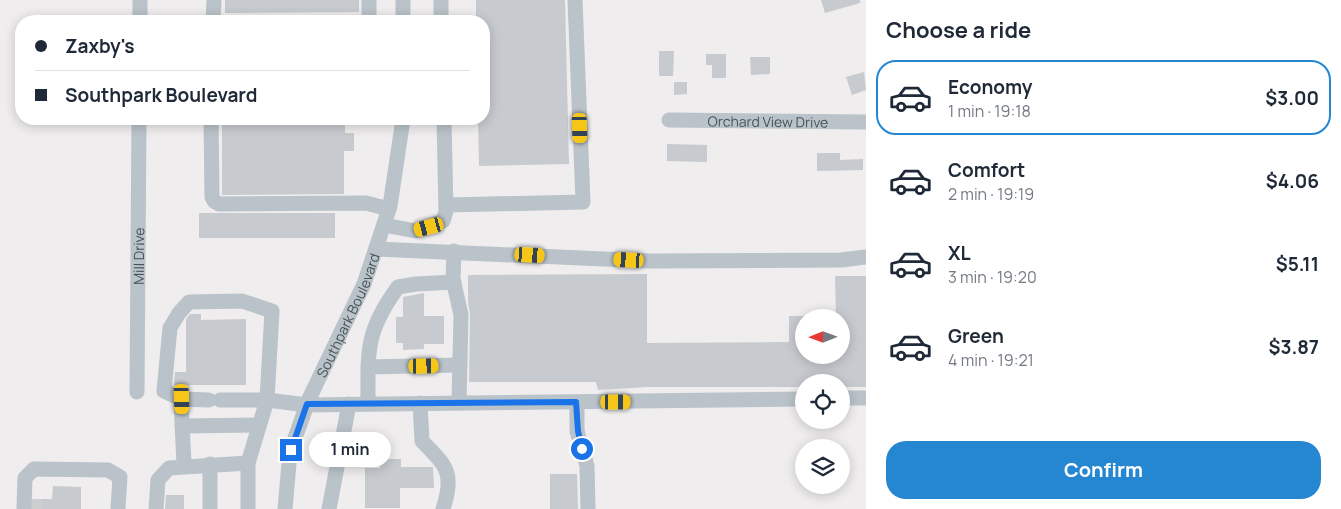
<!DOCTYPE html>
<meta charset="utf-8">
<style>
:root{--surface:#fff;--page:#f6f6f7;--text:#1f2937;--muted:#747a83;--line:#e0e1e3;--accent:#2586d1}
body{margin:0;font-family:Manrope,sans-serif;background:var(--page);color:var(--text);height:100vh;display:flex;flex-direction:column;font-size:19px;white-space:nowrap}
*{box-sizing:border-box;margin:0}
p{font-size:16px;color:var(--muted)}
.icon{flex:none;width:28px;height:28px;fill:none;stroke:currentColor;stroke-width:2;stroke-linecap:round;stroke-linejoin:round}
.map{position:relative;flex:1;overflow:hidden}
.panel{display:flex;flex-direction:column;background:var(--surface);width:475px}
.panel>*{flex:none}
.guide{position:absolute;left:15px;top:15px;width:475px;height:110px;border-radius:20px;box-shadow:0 2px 12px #0003;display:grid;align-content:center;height:110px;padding:0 20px;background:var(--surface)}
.needle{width:32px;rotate:269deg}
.fabs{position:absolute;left:795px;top:309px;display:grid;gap:10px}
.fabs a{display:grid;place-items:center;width:55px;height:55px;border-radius:50%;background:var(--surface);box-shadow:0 2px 12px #0003;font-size:25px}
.end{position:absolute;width:22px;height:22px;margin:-11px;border:6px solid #1a73e8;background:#fff;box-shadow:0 0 0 2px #fff}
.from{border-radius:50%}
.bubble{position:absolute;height:35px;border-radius:18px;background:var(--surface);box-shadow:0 2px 12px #0003;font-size:16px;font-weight:700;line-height:35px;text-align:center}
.car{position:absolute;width:15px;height:30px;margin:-15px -8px;border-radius:6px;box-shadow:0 0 4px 1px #0007;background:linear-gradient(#f5c518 24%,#345 0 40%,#f5c518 0 76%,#345 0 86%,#f5c518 0)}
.guide b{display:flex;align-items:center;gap:18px;height:48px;font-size:19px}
.guide b+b{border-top:1px solid var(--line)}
.guide i{width:12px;height:12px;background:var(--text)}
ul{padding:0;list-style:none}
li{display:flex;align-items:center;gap:15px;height:75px;margin:0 10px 8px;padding:0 10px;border:2px solid transparent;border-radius:20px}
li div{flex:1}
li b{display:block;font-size:19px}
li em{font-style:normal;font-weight:700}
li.selected{border-color:var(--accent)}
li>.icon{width:45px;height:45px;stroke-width:1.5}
h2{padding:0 20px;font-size:22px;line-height:60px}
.action{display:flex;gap:10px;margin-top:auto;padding:10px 20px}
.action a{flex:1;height:58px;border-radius:20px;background:var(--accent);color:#fff;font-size:20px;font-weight:700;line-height:58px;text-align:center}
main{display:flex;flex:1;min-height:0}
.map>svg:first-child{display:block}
.building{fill:#c7cacf}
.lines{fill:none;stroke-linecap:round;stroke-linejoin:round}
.minor-tunnel{stroke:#cdcecf;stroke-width:15;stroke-dasharray:15 8;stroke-linecap:butt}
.minor{stroke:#b9c3c9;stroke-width:15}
.route{stroke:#1a73e8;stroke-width:6}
.labels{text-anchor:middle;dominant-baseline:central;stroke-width:4;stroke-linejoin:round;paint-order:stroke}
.street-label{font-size:14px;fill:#465259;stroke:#fff}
</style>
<main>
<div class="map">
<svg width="866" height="509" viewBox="0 0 866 509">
<rect width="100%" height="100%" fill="#efeded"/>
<path class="building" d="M225,0H359V12L225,13Z
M476,0H565L569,164L479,166L478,119H484V21H476Z
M821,0H860V3L825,13Z
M659,51H674L673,76H659Z
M706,54H726V78H712V65H706Z
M750,57H770V74L751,75Z
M864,72L866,90L852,95L846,77Z
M674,82H687V94L674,95Z
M222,119H345V133H354V151H344V194L222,195Z
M667,144L707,145V162L667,161Z
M817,153H840V160L863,159V170L817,171Z
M199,213H335V238H199Z
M647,274V343L789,342V316H804V355H841V318H836L835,276H866V387H841V382H804V387H648L598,390L596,382H469L470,315L468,302V275Z
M424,293V316H444V344H424V349L403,350V343H396V317H403V297Z
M190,314H201V320L246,319V385H174L175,372H186V319Z
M380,459H401V467H433L434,488H400V508H365V468H380Z
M550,474H577L578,509H550Z
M53,486L81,487V509H33L34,499H52Z
M166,495H184V509H165Z"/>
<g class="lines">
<path class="minor-tunnel" d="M34,499V509"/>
<g class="minor">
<path d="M369,0V21"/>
<path d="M403,0V21"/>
<path d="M441,0V21"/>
<path d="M140,21V0"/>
<path d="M213,21L214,0"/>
<path d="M211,119L212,197L214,201L219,204L366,203L389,209"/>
<path id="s1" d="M669,120L866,122"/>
<path d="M446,205L583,202L575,0"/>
<path d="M384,225L416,231L443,221L446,211L444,119"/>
<path d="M376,249L649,261L841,260L866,257"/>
<path d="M454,251L453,279L461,315L459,403"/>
<path d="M368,367L460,365"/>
<path id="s2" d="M137,392L139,119"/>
<path d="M841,398H866"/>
<path d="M181,399L184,465"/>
<path d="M209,400L181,399L164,391L170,328L179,313L189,302L242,301L272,311L267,400L248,463V509"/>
<path d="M220,400H267L307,405L804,399"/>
<path d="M577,402V431L587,466L588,509"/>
<path d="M420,403L422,441C446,466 455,472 443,509"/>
<path d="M368,404C368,351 365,332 398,287L416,284L454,282"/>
<path d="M182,426L259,425"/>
<path d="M24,509L25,478L34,469L108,470L120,477L118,509"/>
<path d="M156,509L158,480L169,468L248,463"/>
<path d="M210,509V464"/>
<path id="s3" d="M285,509L290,452L309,399L364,284L390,206L403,119"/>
<path d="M329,509L349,404"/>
</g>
</g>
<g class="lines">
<path class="route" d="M291,450L307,404L576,402L578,431L582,449"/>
</g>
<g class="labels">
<g class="street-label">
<text stroke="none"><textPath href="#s1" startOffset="99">Orchard View Drive</textPath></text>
<text stroke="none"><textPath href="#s2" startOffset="136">Mill Drive</textPath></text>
<text stroke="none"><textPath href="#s3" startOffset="206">Southpark Boulevard</textPath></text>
</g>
</g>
</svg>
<div class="fabs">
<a><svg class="needle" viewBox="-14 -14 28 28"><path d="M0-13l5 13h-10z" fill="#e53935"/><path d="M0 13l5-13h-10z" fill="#747a83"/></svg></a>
<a><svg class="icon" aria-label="locate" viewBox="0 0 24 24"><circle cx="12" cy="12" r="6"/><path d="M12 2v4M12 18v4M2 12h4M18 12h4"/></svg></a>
<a><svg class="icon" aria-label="layers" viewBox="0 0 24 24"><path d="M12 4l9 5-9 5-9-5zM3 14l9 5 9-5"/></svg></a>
</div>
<i class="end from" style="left:582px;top:449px"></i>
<i class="end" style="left:291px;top:450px"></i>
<div class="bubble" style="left:309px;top:432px;width:82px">1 min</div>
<i class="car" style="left:580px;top:128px;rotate:178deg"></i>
<i class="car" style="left:429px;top:227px;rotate:255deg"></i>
<i class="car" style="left:530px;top:255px;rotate:93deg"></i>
<i class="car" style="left:629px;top:260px;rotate:273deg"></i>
<i class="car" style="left:424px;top:366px;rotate:89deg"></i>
<i class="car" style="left:182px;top:399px;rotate:178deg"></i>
<i class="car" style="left:616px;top:402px;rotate:90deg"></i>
<div class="guide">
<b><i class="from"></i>Zaxby's</b>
<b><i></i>Southpark Boulevard</b>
</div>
</div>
<section class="panel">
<h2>Choose a ride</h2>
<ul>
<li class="selected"><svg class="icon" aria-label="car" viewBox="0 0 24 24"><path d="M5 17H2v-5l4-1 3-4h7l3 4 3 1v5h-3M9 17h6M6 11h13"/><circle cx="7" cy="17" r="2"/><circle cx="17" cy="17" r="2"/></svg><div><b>Economy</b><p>1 min · 19:18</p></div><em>$3.00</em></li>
<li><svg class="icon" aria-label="car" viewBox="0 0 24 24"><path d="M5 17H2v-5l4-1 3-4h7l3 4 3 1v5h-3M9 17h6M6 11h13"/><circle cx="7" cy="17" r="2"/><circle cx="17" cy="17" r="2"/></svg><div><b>Comfort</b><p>2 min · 19:19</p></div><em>$4.06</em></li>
<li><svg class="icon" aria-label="car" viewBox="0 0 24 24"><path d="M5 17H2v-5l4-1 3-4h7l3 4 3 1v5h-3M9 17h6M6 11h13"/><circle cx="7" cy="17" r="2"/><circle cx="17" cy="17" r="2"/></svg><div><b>XL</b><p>3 min · 19:20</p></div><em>$5.11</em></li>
<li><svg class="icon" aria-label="car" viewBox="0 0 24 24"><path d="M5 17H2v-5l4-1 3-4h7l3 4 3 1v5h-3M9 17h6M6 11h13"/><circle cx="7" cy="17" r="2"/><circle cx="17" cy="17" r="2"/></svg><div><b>Green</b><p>4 min · 19:21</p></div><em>$3.87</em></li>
</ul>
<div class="action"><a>Confirm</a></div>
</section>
</main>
